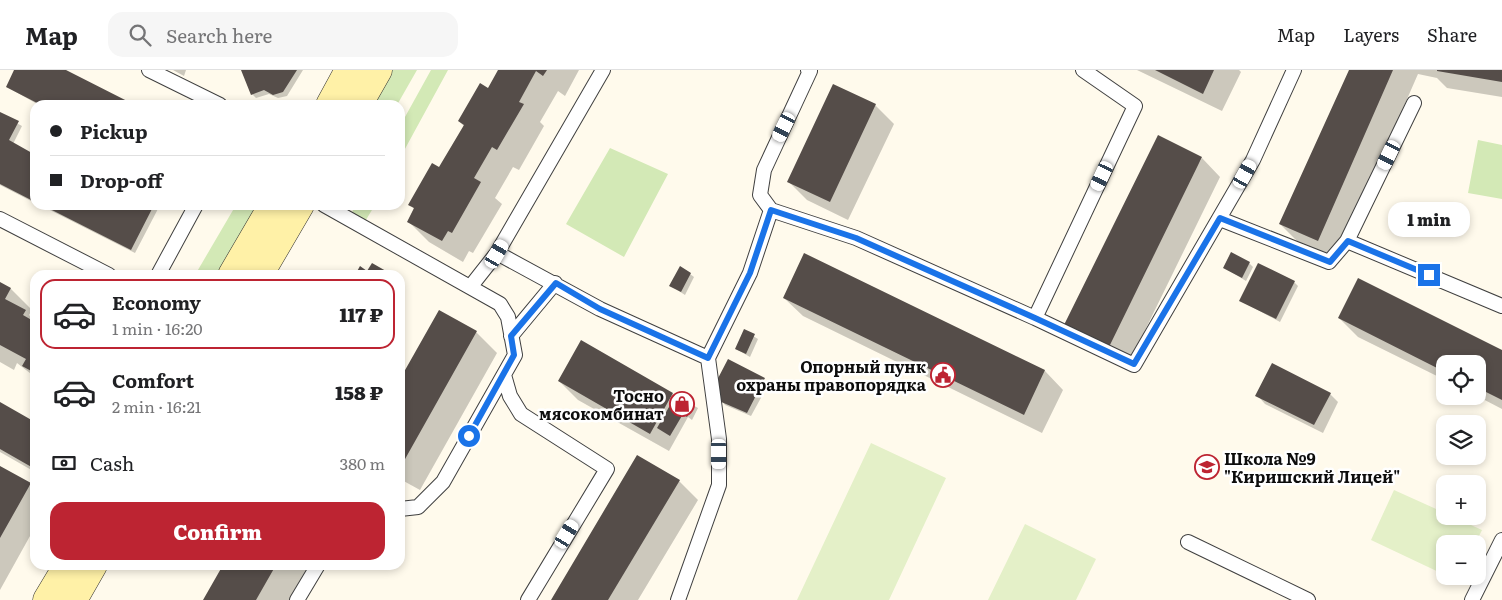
<!DOCTYPE html>
<meta charset="utf-8">
<style>
:root{--surface:#fff;--page:#f6f6f6;--text:#202124;--muted:#757577;--line:#e0e0e0;--accent:#bd2432}
body{margin:0;font-family:Literata,serif;background:var(--page);color:var(--text);height:100vh;display:flex;flex-direction:column;font-size:19px;white-space:nowrap}
*{box-sizing:border-box;margin:0}
p{font-size:16px;color:var(--muted)}
.icon{flex:none;width:28px;height:28px;fill:none;stroke:currentColor;stroke-width:2;stroke-linecap:round;stroke-linejoin:round}
.map{position:relative;flex:1;overflow:hidden}
.details{position:absolute;left:30px;top:200px;width:375px;height:300px;display:flex;flex-direction:column;background:var(--surface);border-radius:15px;box-shadow:0 2px 8px #0003}
.details>*{flex:none}
.top-card{position:absolute;left:30px;top:30px;width:375px;height:110px;border-radius:15px;box-shadow:0 2px 8px #0003;display:grid;align-content:center;height:110px;padding:0 20px;background:var(--surface)}
.controls{position:absolute;left:1436px;top:285px;display:grid;gap:10px}
.controls a{display:grid;place-items:center;width:50px;height:50px;border-radius:10px;background:var(--surface);box-shadow:0 2px 8px #0003;font-size:25px}
.end{position:absolute;width:22px;height:22px;margin:-11px;border:6px solid #1a73e8;background:#fff;box-shadow:0 0 0 2px #fff}
.from{border-radius:50%}
.bubble{position:absolute;height:35px;border-radius:15px;background:var(--surface);box-shadow:0 2px 8px #0003;font-size:16px;font-weight:800;line-height:35px;text-align:center}
.car{position:absolute;width:15px;height:30px;margin:-15px -8px;border-radius:6px;box-shadow:0 0 4px 1px #0007;background:linear-gradient(#fff 24%,#345 0 40%,#fff 0 76%,#345 0 86%,#fff 0)}
.top-card b{display:flex;align-items:center;gap:18px;height:48px;font-size:19px}
.top-card b+b{border-top:1px solid var(--line)}
.top-card i{width:12px;height:12px;background:var(--text)}
ul{padding:9px 0 0;list-style:none}
li{display:flex;align-items:center;gap:15px;height:70px;margin:0 10px 8px;padding:0 10px;border:2px solid transparent;border-radius:15px}
li div{flex:1}
li b{display:block;font-size:19px}
li em{font-style:normal;font-weight:800}
li.active{border-color:var(--accent)}
li>.icon{width:45px;height:45px;stroke-width:1.5}
.pay{display:flex;align-items:center;gap:12px;height:55px;padding:0 20px;font-size:19px}
.pay p{margin-inline-start:auto}
.primary-button{display:flex;gap:10px;margin-top:auto;padding:10px 20px}
.primary-button a{flex:1;height:58px;border-radius:15px;background:var(--accent);color:#fff;font-size:20px;font-weight:800;line-height:58px;text-align:center}
header{display:flex;align-items:center;gap:30px;box-sizing:border-box;height:70px;padding:0 25px;background:var(--surface);border-bottom:1px solid var(--line)}
header strong{font-size:24px}
nav{display:flex;gap:28px;margin-inline-start:auto;font-size:18px}
.search{width:350px;height:45px;background:var(--page);display:flex;align-items:center;gap:12px;box-sizing:border-box;padding:0 18px;border-radius:15px;color:var(--muted);font-size:19px}
.map>svg:first-child{display:block}
.green{fill:#d3e9b6}
.pitch{fill:#e4f0c8}
.shadow{fill:#0003}
.building{fill:#554d49}
.lines{fill:none;stroke-linecap:round;stroke-linejoin:round}
.lane-casing{stroke:#404040;stroke-width:16}
.secondary-casing{stroke:#2f2f2f;stroke-width:29}
.lane{stroke:#fff;stroke-width:14}
.secondary{stroke:#fff1a7;stroke-width:28}
.route{stroke:#1a73e8;stroke-width:6}
.labels{text-anchor:middle;dominant-baseline:central;stroke-width:5;stroke-linejoin:round;paint-order:stroke}
.poi-label{font-size:16px;font-weight:bold;fill:#0d0d0d;stroke:#fff;text-anchor:end}
</style>
<header>
<strong>Map</strong>
<div class="search"><svg class="icon" aria-label="search" viewBox="0 0 24 24"><circle cx="10" cy="10" r="6"/><path d="M15 15l6 6"/></svg>Search here</div>
<nav><a>Map</a><a>Layers</a><a>Share</a></nav>
</header>
<div class="map">
<svg width="1502" height="530" viewBox="0 0 1502 530">
<rect width="100%" height="100%" fill="#fffaec"/>
<path class="green" d="M391,0H417L397,35H371Z
M431,0H448L400,88V56Z
M1478,70L1502,75V129L1468,123Z
M610,78L668,104L624,187L566,154Z
M236,135H259L216,205H195Z
M356,135H375L361,158L347,151Z"/>
<path class="pitch" d="M871,373L946,408L889,530H797Z
M1394,420L1445,443V446H1451L1482,460L1475,474H1445V505L1371,470Z
M1025,454L1096,489L1076,530H988Z"/>
<path class="shadow" d="M16,0H64L133,35H39L7,17Z
M173,0H186L184,6Z
M243,0H303L287,26L278,28L269,24L256,28L252,24Z
M499,0H579L565,26L558,21L540,52L544,56L519,100L513,97L495,128L502,134L473,183L469,181L463,192L429,172L408,151L415,140L410,134L440,99L464,56L459,51L488,19Z
M1137,0H1239L1241,2L1222,41Z
M1351,0H1502V27L1447,18L1437,8L1418,4L1337,189L1299,173L1280,154Z
M875,35L894,54L848,150L807,130L788,111Z
M0,44L22,56L13,74L32,84L35,79V133L0,115Z
M1202,88L1220,107L1127,297L1083,276Z
M40,135H160L135,183Z
M805,185L1045,301L1063,320L1042,363L803,246L784,228Z
M1249,193L1253,197L1246,211L1225,198Z
M690,204L694,207L685,225L671,216Z
M400,210L405,215L400,224Z
M1294,212L1298,216L1280,252L1241,231Z
M0,213L11,219L32,240L29,245L35,251V307L17,293L14,300L0,292Z
M1339,248L1502,281V339L1477,326L1478,294H1445V310L1358,267Z
M745,261L758,269L750,287L736,279Z
M476,262L497,283L420,420L400,409V311Z
M729,290L769,313L751,346L725,335L721,330Z
M559,311L672,324L698,338L692,350L688,347L669,381L578,330Z
M1330,324L1338,332L1323,363L1265,334L1257,325Z
M0,335L35,353V402L0,382Z
M0,397L35,419V457L0,520Z
M679,411L698,430L638,530H552Z
M225,495H309L289,530H205Z"/>
<path class="building" d="M14,0H66L135,35H41L6,17Z
M241,0H297L283,22L273,25L264,20L251,25Z
M498,0H547L543,6L536,1L519,32L524,34L497,80L492,77L474,108L481,112L452,163L448,161L442,171L407,152L414,138L408,135L432,93L439,97L464,55L458,51L480,13L488,18Z
M1155,0H1214L1203,24Z
M1349,0H1393L1318,171L1279,154Z
M1437,0H1502V12L1437,1Z
M833,14L876,34L830,132L787,112Z
M0,42L19,51L9,70L32,83L35,76V132L0,114Z
M1158,65L1202,87L1108,279L1063,257Z
M42,135H154L131,180Z
M1231,182L1250,192L1242,208L1223,198Z
M804,183L1045,300L1024,345L783,228Z
M372,193L393,205H355L360,196L367,201Z
M1258,193L1295,211L1276,249L1239,231Z
M680,196L691,203L681,222L669,216Z
M1358,208L1502,280V330L1478,318V294H1445V302L1338,248Z
M0,212L11,218L5,229L26,240L23,245L35,252V303L22,296L26,289L0,275Z
M439,240L477,261L400,398V309Z
M744,259L755,264L746,284L735,279Z
M581,270L673,323L650,364L558,311Z
M728,289L765,308L747,343L719,331L715,314Z
M1272,293L1331,323L1314,355L1255,326Z
M677,323L695,333L687,347L683,344L670,366L657,358Z
M0,332L35,352V399L0,379Z
M637,385L680,410L608,530H551Z
M0,396L31,413L0,468Z
M223,495H276L256,530H203Z"/>
<g class="lines">
<defs>
<path id="lane" d="M149,0L220,35
M324,135L500,234L508,247L515,285L443,412L418,437L400,439
M771,140L856,168L1035,248L1134,295L1253,90L1294,0
M0,149L109,205
M1220,149L1329,192L1347,171L1414,33
M1347,171L1502,236
M497,183L600,239L708,288L750,203L771,140L760,125L764,100L810,1L808,0
M158,205L196,135
M471,216L497,183L603,0
M1035,248L1135,36L1083,0
M511,266L555,213
M504,305L510,326L521,344L607,399L528,530
M1188,472L1308,530
M297,530L318,495
M678,530L719,415V369L708,288
M1472,530L1502,470"/>
<path id="secondary" d="M330,35L349,0
M358,35L378,0
M232,205L273,135
M259,205L300,135
M47,530L68,495
M73,530L93,495"/>
</defs>
<use href="#lane" class="lane-casing"/>
<use href="#secondary" class="secondary-casing"/>
<use href="#lane" class="lane"/>
<use href="#secondary" class="secondary"/>
</g>
<g class="lines">
<path class="route" d="M469,366L514,285L511,266L556,213L600,239L708,288L750,203L771,140L856,168L1035,248L1134,294L1220,148L1330,192L1348,171L1429,205"/>
</g>
<defs>
<symbol id="civic-ring" viewBox="-11 -11 22 22"><circle r="9.5" fill="#fff" stroke="#bd2432" stroke-width="1.5"/><path d="M-.6-6.5H3V-4.5H.6V-3L4-1V1h2V6H-6V1h2V-1L-.6-3ZM-1.2 2.5V6h2.4V2.5Z" fill="#bd2432"/></symbol>
<symbol id="shop-ring" viewBox="-11 -11 22 22"><circle r="9.5" fill="#fff" stroke="#bd2432" stroke-width="1.5"/><path d="M-5-2.5h2.3a2.7 3.5 0 0 1 5.4 0H5L5.5 6h-11ZM-1.5-2.5h3a1.5 2.3 0 0 0-3 0Z" fill="#bd2432"/></symbol>
<symbol id="school-ring" viewBox="-11 -11 22 22"><circle r="9.5" fill="#fff" stroke="#bd2432" stroke-width="1.5"/><path d="M0-5L7-2L0 1L-7-2ZM-4 1L0 2.5L4 1V4Q0 6-4 4Z" fill="#bd2432"/></symbol>
</defs>
<g fill-rule="evenodd">
<use href="#civic-ring" x="929" y="291" width="28" height="28"/>
<use href="#shop-ring" x="668" y="320" width="28" height="28"/>
<use href="#school-ring" x="1193" y="383" width="28" height="28"/>
</g>
<g class="labels">
<g class="poi-label">
<text x="926" y="296">Опорный пунк<tspan x="926" dy="18">охраны правопорядка</tspan></text>
<text x="664" y="325">Тосно<tspan x="664" dy="18">мясокомбинат</tspan></text>
<text x="1224" y="388" text-anchor="start">Школа №9<tspan x="1224" dy="18">"Киришский Лицей"</tspan></text>
</g>
</g>
</svg>
<div class="controls">
<a><svg class="icon" aria-label="locate" viewBox="0 0 24 24"><circle cx="12" cy="12" r="6"/><path d="M12 2v4M12 18v4M2 12h4M18 12h4"/></svg></a>
<a><svg class="icon" aria-label="layers" viewBox="0 0 24 24"><path d="M12 4l9 5-9 5-9-5zM3 14l9 5 9-5"/></svg></a>
<a>+</a>
<a>−</a>
</div>
<i class="end from" style="left:469px;top:366px"></i>
<i class="end" style="left:1429px;top:205px"></i>
<div class="bubble" style="left:1388px;top:132px;width:82px">1 min</div>
<i class="car" style="left:784px;top:57px;rotate:206deg"></i>
<i class="car" style="left:1389px;top:85px;rotate:206deg"></i>
<i class="car" style="left:1245px;top:104px;rotate:29deg"></i>
<i class="car" style="left:1102px;top:106px;rotate:205deg"></i>
<i class="car" style="left:497px;top:184px;rotate:30deg"></i>
<i class="car" style="left:719px;top:384px;rotate:180deg"></i>
<i class="car" style="left:567px;top:464px;rotate:31deg"></i>
<div class="top-card">
<b><i class="from"></i>Pickup</b>
<b><i></i>Drop-off</b>
</div>
<section class="details">
<ul>
<li class="active"><svg class="icon" aria-label="car" viewBox="0 0 24 24"><path d="M5 17H2v-5l4-1 3-4h7l3 4 3 1v5h-3M9 17h6M6 11h13"/><circle cx="7" cy="17" r="2"/><circle cx="17" cy="17" r="2"/></svg><div><b>Economy</b><p>1 min · 16:20</p></div><em>117 ₽</em></li>
<li><svg class="icon" aria-label="car" viewBox="0 0 24 24"><path d="M5 17H2v-5l4-1 3-4h7l3 4 3 1v5h-3M9 17h6M6 11h13"/><circle cx="7" cy="17" r="2"/><circle cx="17" cy="17" r="2"/></svg><div><b>Comfort</b><p>2 min · 16:21</p></div><em>158 ₽</em></li>
</ul>
<div class="pay"><svg class="icon" aria-label="cash" viewBox="0 0 24 24"><path d="M3 7h18v10H3z"/><circle cx="12" cy="12" r="2"/></svg>Cash<p>380 m</p></div>
<div class="primary-button"><a>Confirm</a></div>
</section>
</div>
